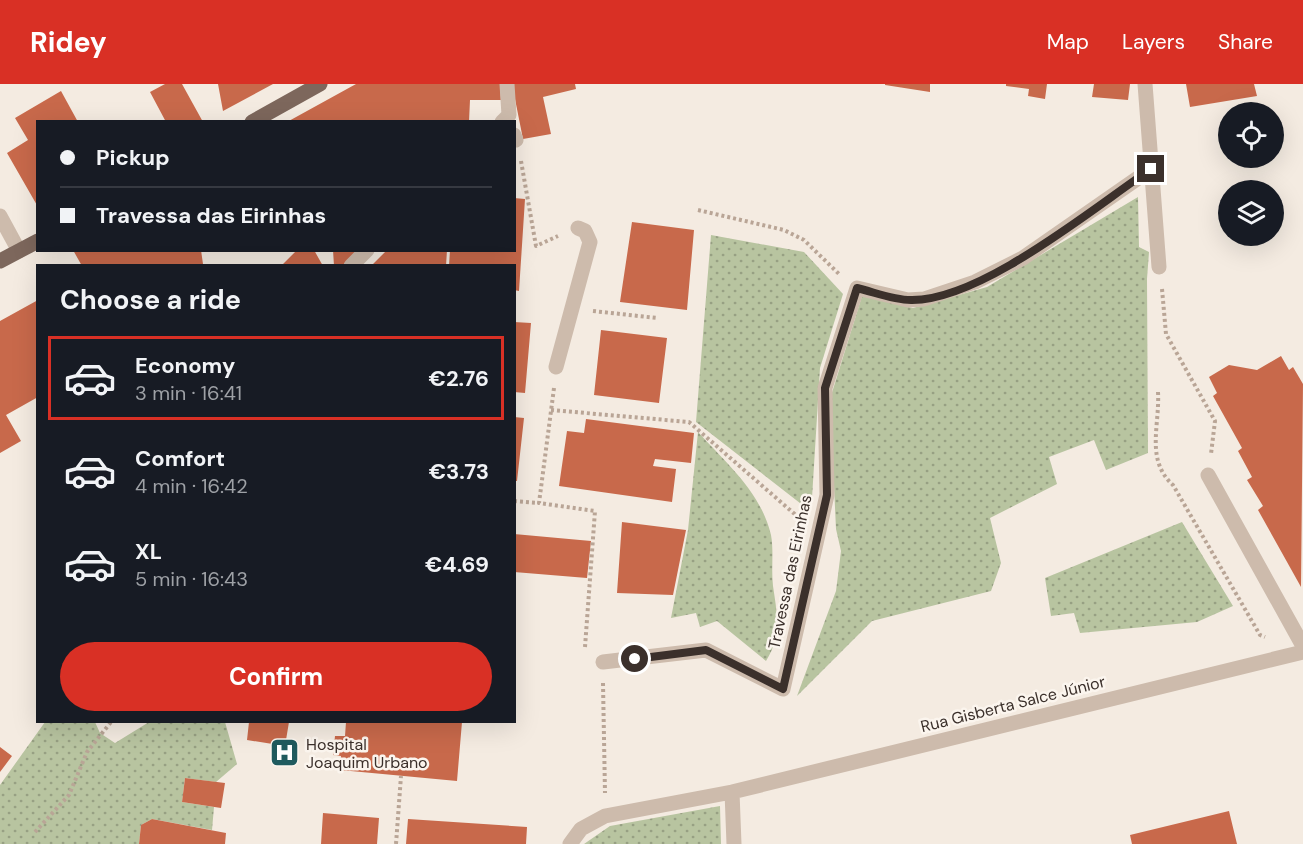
<!DOCTYPE html>
<meta charset="utf-8">
<style>
:root{--surface:#171b24;--page:#20242c;--text:#f1f3f6;--muted:#9ea1a6;--line:#363941;--accent:#d93025}
body{margin:0;font-family:"DM Sans",sans-serif;background:var(--page);color:var(--text);height:100vh;display:flex;flex-direction:column;font-size:22px;white-space:nowrap}
*{box-sizing:border-box;margin:0}
p{font-size:20px;color:var(--muted)}
.icon{flex:none;width:33px;height:33px;fill:none;stroke:currentColor;stroke-width:2;stroke-linecap:round;stroke-linejoin:round}
.map{position:relative;flex:1;overflow:hidden}
.details{position:absolute;left:36px;top:180px;width:480px;height:459px;display:flex;flex-direction:column;background:var(--surface);border-radius:0px;box-shadow:0 6px 24px #0002}
.details>*{flex:none}
.banner{position:absolute;left:36px;top:36px;width:480px;height:132px;border-radius:0px;box-shadow:0 6px 24px #0002;display:grid;align-content:center;height:132px;padding:0 24px;background:var(--surface)}
.fabs{position:absolute;left:1218px;top:18px;display:grid;gap:12px}
.fabs a{display:grid;place-items:center;width:66px;height:66px;border-radius:50%;background:var(--surface);box-shadow:0 6px 24px #0002;font-size:30px}
.end{position:absolute;width:27px;height:27px;margin:-14px;border:8px solid #3b302b;background:#fff;box-shadow:0 0 0 3px #fff}
.from{border-radius:50%}
.banner b{display:flex;align-items:center;gap:21px;height:57px;font-size:22px}
.banner b+b{border-top:2px solid var(--line)}
.banner i{width:15px;height:15px;background:var(--text)}
ul{padding:0;list-style:none}
li{display:flex;align-items:center;gap:18px;height:84px;margin:0 12px 9px;padding:0 12px;border:3px solid transparent;border-radius:0px}
li div{flex:1}
li b{display:block;font-size:22px}
li em{font-style:normal;font-weight:700}
li.selected{border-color:var(--accent)}
li>.icon{width:54px;height:54px;stroke-width:1.5}
h2{padding:0 24px;font-size:27px;line-height:72px}
.action{display:flex;gap:12px;margin-top:auto;padding:12px 24px}
.action a{flex:1;height:69px;border-radius:36px;background:var(--accent);color:#fff;font-size:24px;font-weight:700;line-height:69px;text-align:center}
header{display:flex;align-items:center;gap:36px;box-sizing:border-box;height:84px;padding:0 30px;background:var(--accent);color:#fff}
header strong{font-size:28px}
nav{display:flex;gap:33px;margin-inline-start:auto;font-size:21px}
.map>svg:first-child{display:block}
.grass{fill:url(#grass-dots)}
.building{fill:#c8694b}
.lines{fill:none;stroke-linecap:round;stroke-linejoin:round}
.path{stroke:#b9a596;stroke-width:4;stroke-dasharray:3 3;stroke-linecap:butt}
.minor{stroke:#cdbbac;stroke-width:15}
.major{stroke:#7d675c;stroke-width:15}
.route{stroke:#3b302b;stroke-width:8}
.labels{text-anchor:middle;dominant-baseline:central;stroke-width:5;stroke-linejoin:round;paint-order:stroke}
.street-label{font-size:16px;fill:#3b302b;stroke:#fbf5ee}
.poi-label{font-size:16px;fill:#3b302b;stroke:#fbf5ee;text-anchor:start}
</style>
<header>
<strong>Ridey</strong>
<nav><a>Map</a><a>Layers</a><a>Share</a></nav>
</header>
<div class="map">
<svg width="1303" height="760" viewBox="0 0 1303 760">
<defs>
<pattern id="grass-dots" width="8" height="8" patternUnits="userSpaceOnUse" patternTransform="scale(1.5)"><rect width="8" height="8" fill="#b8c4a0"/><path d="M2 2h.1M6 6h.1" fill="none" stroke="#97a083" stroke-width="1.8" stroke-linecap="round"/></pattern>
</defs>
<rect width="100%" height="100%" fill="#f4ebe1"/>
<path class="grass" d="M1138,113L1139,163L1149,168L1147,195L1148,369L1106,386L1094,356L1049,373L1057,400L990,434L1001,479L991,507L872,537L797,612L836,507L841,467L836,445L830,315L862,212L913,224L987,203Z
M711,151L804,168L843,210L820,284L812,414L805,423L696,338Z
M698,348C726,379 761,408 771,451C774,467 771,485 773,502C777,529 782,552 766,577L717,537L700,543L696,529L671,534L688,446Z
M1182,438L1233,522L1197,538L1080,549L1074,529L1051,532L1045,494Z
M45,638H95L100,649L115,659L149,638H225L237,680L216,698L185,694L182,718L214,723L212,746L152,735L141,741L139,760H0V701Z
M720,722L721,760H584L610,742Z"/>
<path class="building" d="M165,0H182L203,38H166L150,8Z
M218,0H273L223,27Z
M356,0H500L501,16H470L469,38H287Z
M512,0H575L576,5L543,13L551,50L523,55Z
M885,0H930V8L885,1Z
M1006,0H1047L1045,15L1028,12L1029,5L1006,2Z
M1094,0H1130L1128,16L1092,13Z
M1186,0H1254L1257,12L1190,23Z
M61,7L78,38H38V123L7,69L28,56L15,34Z
M514,114L525,115L519,207L514,206V182H449L450,166H514Z
M632,138L694,146L687,226L620,218Z
M73,166H201L203,180L82,182Z
M297,166H314L323,182H281Z
M333,166H359L342,182H334Z
M387,166H447L446,182H371Z
M38,216V313L6,331L21,357L0,369V237Z
M514,238L531,239L525,309L514,308Z
M601,246L667,254L659,319L594,311Z
M1281,272L1289,286L1293,283L1303,300L1301,503L1258,426L1263,422L1247,396L1252,393L1238,367L1242,364L1213,312L1217,309L1209,293L1229,281L1257,286Z
M514,333L524,334L517,397H514Z
M586,335L694,349L691,379L655,375L653,382L676,385L672,418L559,402L567,347L584,349Z
M622,438L686,446L673,511L617,509Z
M514,450L591,457L587,494L514,488Z
M249,638H289L285,662L247,656Z
M346,638H462L457,697L340,686L341,672L333,671L335,652H345Z
M0,663L12,672L0,688Z
M185,694L225,699L221,724L182,718Z
M1229,727L1237,760H1132L1130,751Z
M323,729L379,734L377,760H321Z
M152,735L226,749L225,760H139L141,741Z
M408,735L527,743L526,760H406Z"/>
<g class="lines">
<path class="path" d="M521,77L536,162L558,152
M698,126L784,146L804,156L839,190
M1162,205L1166,250L1215,337L1211,370
M593,227L657,234
M554,304L539,419L595,427L585,563
M1158,308C1160,341 1145,376 1173,401L1260,551L1265,553
M551,326L689,338L798,433
M514,417L539,419
M603,599L605,709
M35,748L69,711L87,668L111,638
M396,760L401,692"/>
<path class="minor" d="M1145,0L1159,183
M502,38L509,31L507,0
M514,51L516,56
M0,132L19,167
M351,182L367,166
M556,283L590,158L585,147L578,144
M1208,391L1303,562
M603,578L706,566L783,605L827,411L825,304L857,204L908,216L924,215L975,198L1023,174L1151,85
M732,708L734,760
M570,760L581,745L605,732L732,708L1303,568"/>
<path class="major" d="M252,38L320,0
M0,177L38,157"/>
</g>
<g class="lines">
<path class="route" d="M635,575L706,566L783,605L827,411L825,304L857,204C874,208 893,216 911,216C981,217 1093,124 1151,85"/>
</g>
<defs>
<symbol id="hospital-square" viewBox="-11 -11 22 22"><rect x="-9" y="-9" width="18" height="18" rx="4" fill="#1f5a5e" stroke="#fbf5ee"/><path d="M-5-5h3v3.5h4V-5h3V5h-3V1.5h-4V5h-3Z" fill="#fff"/></symbol>
</defs>
<g fill-rule="evenodd">
<use href="#hospital-square" x="268" y="652" width="33" height="33"/>
</g>
<g class="labels">
<g class="street-label">
<text transform="translate(790 488) rotate(-78)">Travessa das Eirinhas</text>
<text transform="translate(1013 620) rotate(-14)">Rua Gisberta Salce Júnior</text>
</g>
<g class="poi-label">
<text x="306" y="660">Hospital<tspan x="306" dy="18">Joaquim Urbano</tspan></text>
</g>
</g>
</svg>
<div class="fabs">
<a><svg class="icon" aria-label="locate" viewBox="0 0 24 24"><circle cx="12" cy="12" r="6"/><path d="M12 2v4M12 18v4M2 12h4M18 12h4"/></svg></a>
<a><svg class="icon" aria-label="layers" viewBox="0 0 24 24"><path d="M12 4l9 5-9 5-9-5zM3 14l9 5 9-5"/></svg></a>
</div>
<i class="end from" style="left:635px;top:575px"></i>
<i class="end" style="left:1151px;top:85px"></i>
<div class="banner">
<b><i class="from"></i>Pickup</b>
<b><i></i>Travessa das Eirinhas</b>
</div>
<section class="details">
<h2>Choose a ride</h2>
<ul>
<li class="selected"><svg class="icon" aria-label="car" viewBox="0 0 24 24"><path d="M5 17H2v-5l4-1 3-4h7l3 4 3 1v5h-3M9 17h6M6 11h13"/><circle cx="7" cy="17" r="2"/><circle cx="17" cy="17" r="2"/></svg><div><b>Economy</b><p>3 min · 16:41</p></div><em>€2.76</em></li>
<li><svg class="icon" aria-label="car" viewBox="0 0 24 24"><path d="M5 17H2v-5l4-1 3-4h7l3 4 3 1v5h-3M9 17h6M6 11h13"/><circle cx="7" cy="17" r="2"/><circle cx="17" cy="17" r="2"/></svg><div><b>Comfort</b><p>4 min · 16:42</p></div><em>€3.73</em></li>
<li><svg class="icon" aria-label="car" viewBox="0 0 24 24"><path d="M5 17H2v-5l4-1 3-4h7l3 4 3 1v5h-3M9 17h6M6 11h13"/><circle cx="7" cy="17" r="2"/><circle cx="17" cy="17" r="2"/></svg><div><b>XL</b><p>5 min · 16:43</p></div><em>€4.69</em></li>
</ul>
<div class="action"><a>Confirm</a></div>
</section>
</div>
